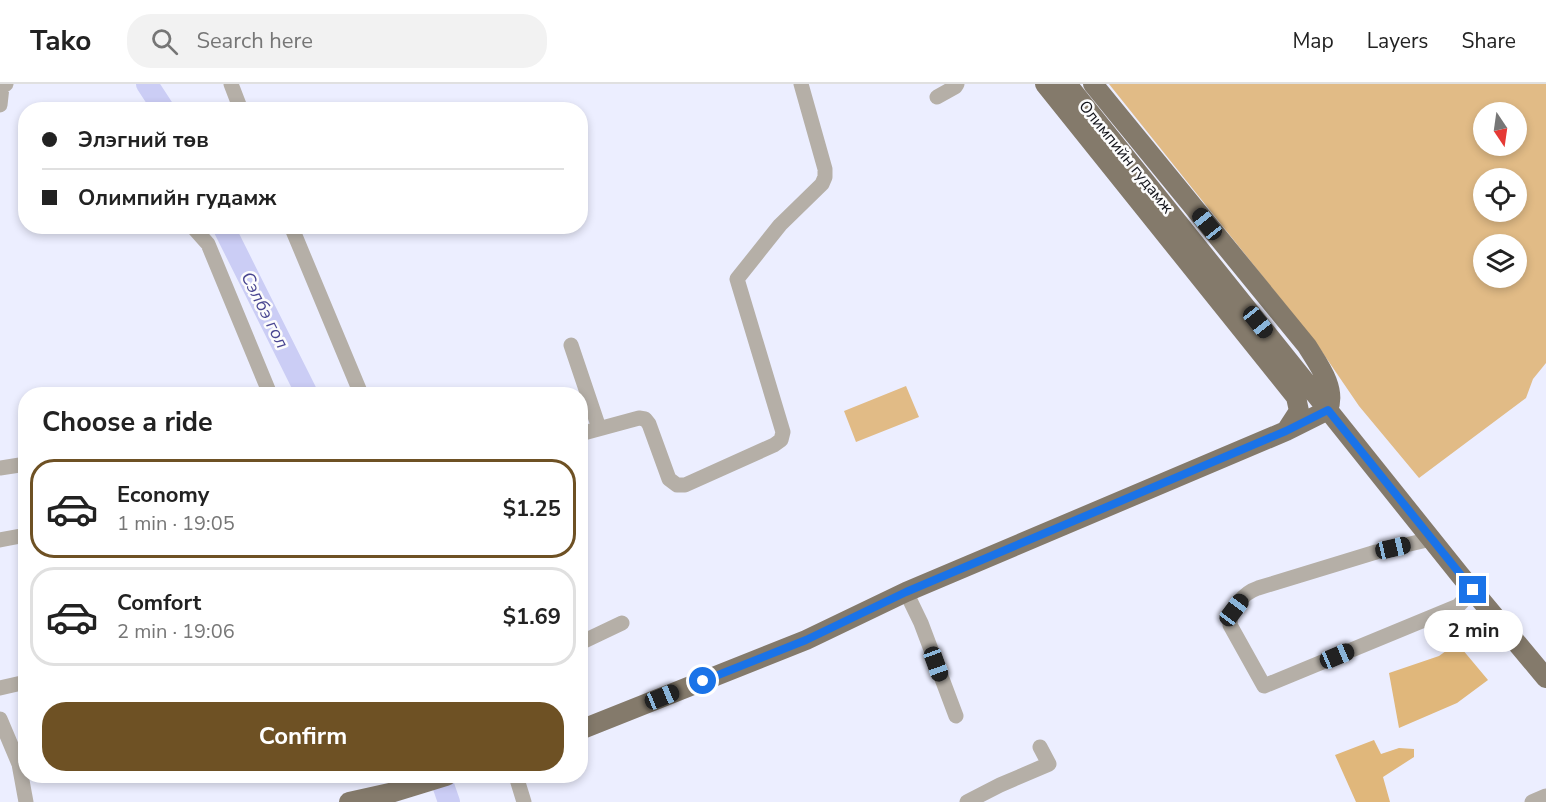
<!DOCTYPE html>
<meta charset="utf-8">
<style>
:root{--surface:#fff;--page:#f2f2f2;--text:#222;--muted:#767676;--line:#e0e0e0;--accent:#6e5124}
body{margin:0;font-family:"Nunito Sans",sans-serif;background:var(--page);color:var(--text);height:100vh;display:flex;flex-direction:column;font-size:22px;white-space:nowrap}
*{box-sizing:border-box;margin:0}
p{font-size:20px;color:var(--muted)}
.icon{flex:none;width:33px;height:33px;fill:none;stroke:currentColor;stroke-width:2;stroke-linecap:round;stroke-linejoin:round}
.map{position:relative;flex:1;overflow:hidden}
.sheet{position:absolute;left:18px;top:303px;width:570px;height:396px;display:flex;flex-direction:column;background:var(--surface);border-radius:24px;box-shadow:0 3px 9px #0003}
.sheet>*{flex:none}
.guide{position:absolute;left:18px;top:18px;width:570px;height:132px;border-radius:24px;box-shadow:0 3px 9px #0003;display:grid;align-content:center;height:132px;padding:0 24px;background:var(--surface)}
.needle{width:39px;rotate:167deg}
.controls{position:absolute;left:1473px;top:18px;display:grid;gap:12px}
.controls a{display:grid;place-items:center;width:54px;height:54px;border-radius:50%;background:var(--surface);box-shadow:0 3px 9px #0003;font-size:30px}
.end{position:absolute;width:27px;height:27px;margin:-14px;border:8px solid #1a73e8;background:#fff;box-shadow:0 0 0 3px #fff}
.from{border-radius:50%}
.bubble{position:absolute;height:42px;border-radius:21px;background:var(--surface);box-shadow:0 3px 9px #0003;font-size:20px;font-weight:700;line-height:42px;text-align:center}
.car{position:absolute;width:18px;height:36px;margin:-18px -9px;border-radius:8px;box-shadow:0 0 4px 2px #0007;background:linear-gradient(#222 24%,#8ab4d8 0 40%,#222 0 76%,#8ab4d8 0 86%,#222 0)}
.guide b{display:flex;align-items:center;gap:21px;height:57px;font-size:22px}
.guide b+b{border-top:2px solid var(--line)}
.guide i{width:15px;height:15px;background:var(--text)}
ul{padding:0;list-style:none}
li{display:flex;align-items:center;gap:18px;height:99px;margin:0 12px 9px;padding:0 12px;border:3px solid var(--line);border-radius:24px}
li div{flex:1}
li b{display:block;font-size:22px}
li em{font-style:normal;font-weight:700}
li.active{border-color:var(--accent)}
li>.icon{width:54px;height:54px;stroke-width:1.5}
h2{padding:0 24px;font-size:27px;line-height:72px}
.action{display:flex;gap:12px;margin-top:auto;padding:12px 24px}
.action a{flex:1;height:69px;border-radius:24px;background:var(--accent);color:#fff;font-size:24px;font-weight:700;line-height:69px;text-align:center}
header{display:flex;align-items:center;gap:36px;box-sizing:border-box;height:84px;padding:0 30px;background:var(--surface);border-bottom:2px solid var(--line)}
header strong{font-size:28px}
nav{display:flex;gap:33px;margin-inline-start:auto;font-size:21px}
.search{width:420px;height:54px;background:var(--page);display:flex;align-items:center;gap:15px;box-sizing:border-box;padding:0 21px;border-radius:24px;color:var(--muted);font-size:22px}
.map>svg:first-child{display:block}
.green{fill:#e1bb86;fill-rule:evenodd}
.forest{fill:#e0b77b}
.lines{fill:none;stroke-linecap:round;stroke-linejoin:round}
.river{stroke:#cbcdf5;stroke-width:22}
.minor{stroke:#b5afa7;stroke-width:15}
.major{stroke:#847a6b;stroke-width:20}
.route{stroke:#1a73e8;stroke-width:8}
.labels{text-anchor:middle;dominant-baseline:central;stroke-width:5;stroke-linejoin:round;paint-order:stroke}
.street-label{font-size:16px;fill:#12131a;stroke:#fcfcfc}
.water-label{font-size:18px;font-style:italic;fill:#494691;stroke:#fcfcfc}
</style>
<header>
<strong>Tako</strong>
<div class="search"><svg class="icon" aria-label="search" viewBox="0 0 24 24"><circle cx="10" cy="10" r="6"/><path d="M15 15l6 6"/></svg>Search here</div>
<nav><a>Map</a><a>Layers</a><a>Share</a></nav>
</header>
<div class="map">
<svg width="1546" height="718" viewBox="0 0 1546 718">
<rect width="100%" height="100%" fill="#eceeff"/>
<path class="green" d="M1109,0H1546V279L1533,295L1526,314L1419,394L1359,322L1316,259ZM1484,28H1516V62H1484ZM1484,94H1516V128H1484ZM1484,160H1516V194H1484Z
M906,302L919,333L856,358L844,327Z"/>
<path class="forest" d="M1457,559L1488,596L1457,619L1399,644L1389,589L1439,572Z
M1374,656L1381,670L1399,664L1414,665V673L1383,693L1390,718H1356L1335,671Z"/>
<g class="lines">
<path class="river" d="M147,0L164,26
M223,142L307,310
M440,692L449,718"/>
<path class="minor" d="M231,0L241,26
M937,13L955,3L957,0
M0,21L2,3L6,0
M192,142L208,160L270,310
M291,142L361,310
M571,261L599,344
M580,350L639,334L645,335L649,340L669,395L677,401H685L774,361L781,356L783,348L737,195L780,141L822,100L825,93V85L801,0
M0,384L26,380
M1431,455L1376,468L1258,504C1243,509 1230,525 1230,541L1264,602L1458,522L1473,506
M0,456L26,451
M906,508L921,539L956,632
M580,559L622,539
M0,604L26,598
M0,635L19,680L26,718
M516,692L524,718
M967,718L1000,701L1049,680L1040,663
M1532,718L1546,712"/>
<path class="major" d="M1045,0L1296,313L1299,327L1286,347
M1067,0L1460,491L1546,594
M1093,0L1307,262C1318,280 1337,304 1328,326
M580,646L806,556L906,508L1286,347L1328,326
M349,718L394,708L446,692"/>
</g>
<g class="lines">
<path class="route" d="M703,597L806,556L906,508L1286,347L1328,326L1473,506"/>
</g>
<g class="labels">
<g class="street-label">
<text transform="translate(1126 73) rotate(51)">Олимпийн гудамж</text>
</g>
<g class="water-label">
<text transform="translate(265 226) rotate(63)">Сэлбэ гол</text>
</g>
</g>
</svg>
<div class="controls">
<a><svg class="needle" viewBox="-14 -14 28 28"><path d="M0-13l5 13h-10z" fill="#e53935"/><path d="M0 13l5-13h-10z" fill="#767676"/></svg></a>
<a><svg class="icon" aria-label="locate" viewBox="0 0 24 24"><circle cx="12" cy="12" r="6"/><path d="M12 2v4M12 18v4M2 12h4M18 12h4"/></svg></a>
<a><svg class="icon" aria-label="layers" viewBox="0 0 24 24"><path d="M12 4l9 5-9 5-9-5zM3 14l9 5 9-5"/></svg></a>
</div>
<i class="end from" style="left:703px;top:597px"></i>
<i class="end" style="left:1473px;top:506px"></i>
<div class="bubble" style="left:1424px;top:526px;width:99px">2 min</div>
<i class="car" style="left:1207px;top:140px;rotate:321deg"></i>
<i class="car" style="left:1258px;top:238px;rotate:141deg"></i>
<i class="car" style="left:1393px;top:464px;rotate:77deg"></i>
<i class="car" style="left:1234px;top:526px;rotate:37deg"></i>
<i class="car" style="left:1337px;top:572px;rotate:67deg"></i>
<i class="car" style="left:936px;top:580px;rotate:160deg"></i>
<i class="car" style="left:662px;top:613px;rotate:68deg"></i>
<div class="guide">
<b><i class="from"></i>Элэгний төв</b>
<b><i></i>Олимпийн гудамж</b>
</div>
<section class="sheet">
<h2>Choose a ride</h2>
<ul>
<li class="active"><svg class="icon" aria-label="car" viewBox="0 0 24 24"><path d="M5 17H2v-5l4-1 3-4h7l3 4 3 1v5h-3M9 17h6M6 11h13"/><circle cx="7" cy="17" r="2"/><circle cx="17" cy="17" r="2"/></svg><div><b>Economy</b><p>1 min · 19:05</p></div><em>$1.25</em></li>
<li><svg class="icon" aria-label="car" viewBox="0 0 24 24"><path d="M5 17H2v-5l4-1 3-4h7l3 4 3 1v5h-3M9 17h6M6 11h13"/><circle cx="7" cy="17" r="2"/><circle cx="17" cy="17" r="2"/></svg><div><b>Comfort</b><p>2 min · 19:06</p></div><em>$1.69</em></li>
</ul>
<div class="action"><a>Confirm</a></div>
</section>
</div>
